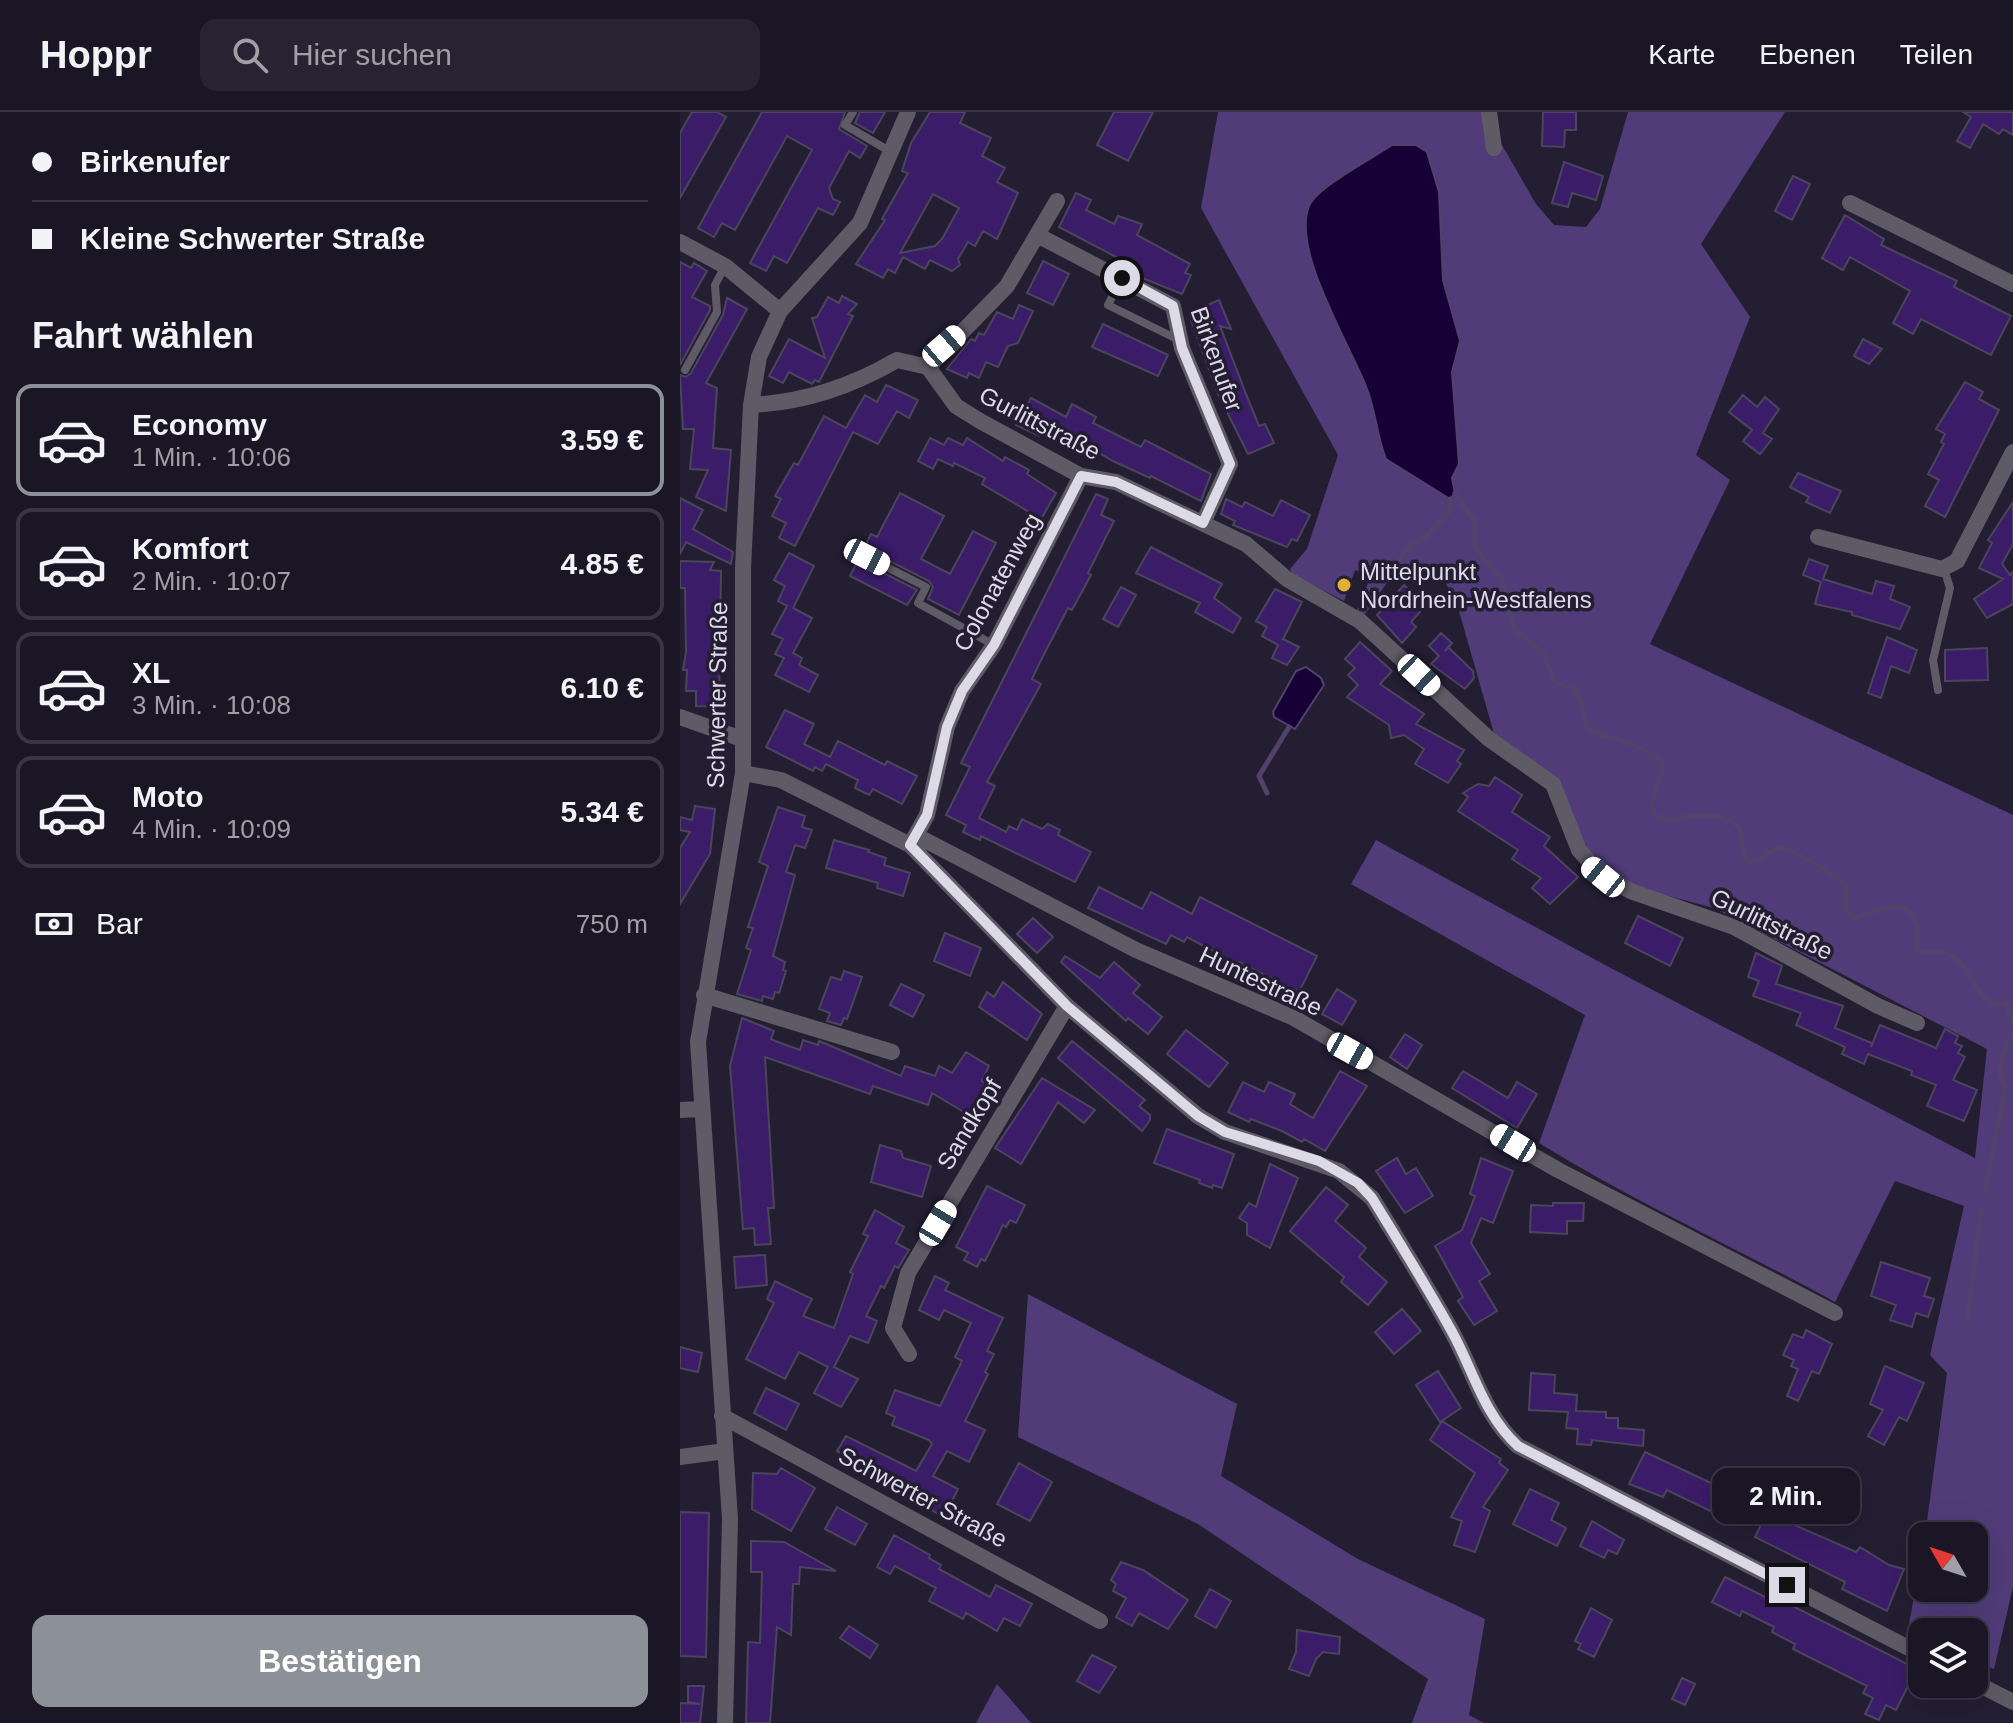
<!DOCTYPE html>
<html lang="de">
<meta charset="utf-8">
<style>
:root{--surface:#1b1626;--page:#282332;--text:#f1f3f6;--muted:#a09fa7;--line:#393543;--accent:#8c9099}
body{margin:0;font-family:Helvetica,sans-serif;background:var(--page);color:var(--text);height:100vh;display:flex;flex-direction:column;font-size:30px;white-space:nowrap}
*{box-sizing:border-box;margin:0}
p{font-size:26px;color:var(--muted)}
.icon{flex:none;width:44px;height:44px;fill:none;stroke:currentColor;stroke-width:2;stroke-linecap:round;stroke-linejoin:round}
.map{position:relative;flex:1;overflow:hidden}
.drawer{display:flex;flex-direction:column;background:var(--surface);width:680px}
.drawer>*{flex:none}
.top-card{display:grid;align-content:center;height:176px;padding:0 32px;background:var(--surface)}
.needle{width:52px;rotate:309deg}
.fabs{position:absolute;left:1228px;top:1410px;display:grid;gap:16px}
.fabs a{display:grid;place-items:center;width:80px;height:80px;border-radius:16px;background:var(--surface);box-shadow:0 8px 32px #0002,0 0 0 2px var(--line);font-size:40px}
.end{position:absolute;width:36px;height:36px;margin:-18px;border:10px solid #dddae8;background:#111;box-shadow:0 0 0 4px #111}
.from{border-radius:50%}
.bubble{position:absolute;height:56px;border-radius:16px;background:var(--surface);box-shadow:0 8px 32px #0002,0 0 0 2px var(--line);font-size:26px;font-weight:800;line-height:56px;text-align:center}
.car{position:absolute;width:24px;height:48px;margin:-24px -12px;border-radius:10px;box-shadow:0 0 6px 2px #0007;background:linear-gradient(#fff 24%,#345 0 40%,#fff 0 76%,#345 0 86%,#fff 0)}
.top-card b{display:flex;align-items:center;gap:28px;height:76px;font-size:30px}
.top-card b+b{border-top:2px solid var(--line)}
.top-card i{width:20px;height:20px;background:var(--text)}
ul{padding:0;list-style:none}
li{display:flex;align-items:center;gap:24px;height:112px;margin:0 16px 12px;padding:0 16px;border:4px solid var(--line);border-radius:16px}
li div{flex:1}
li b{display:block;font-size:30px}
li em{font-style:normal;font-weight:800}
li.on{border-color:var(--accent)}
li>.icon{width:72px;height:72px;stroke-width:1.5}
h2{padding:0 32px;font-size:36px;line-height:96px}
.pay{display:flex;align-items:center;gap:20px;height:88px;padding:0 32px;font-size:30px}
.pay p{margin-inline-start:auto}
.cta{display:flex;gap:16px;margin-top:auto;padding:16px 32px}
.cta a{flex:1;height:92px;border-radius:16px;background:var(--accent);color:#fff;font-size:32px;font-weight:800;line-height:92px;text-align:center}
header{display:flex;align-items:center;gap:48px;box-sizing:border-box;height:112px;padding:0 40px;background:var(--surface);border-bottom:2px solid var(--line)}
header strong{font-size:38px}
nav{display:flex;gap:44px;margin-inline-start:auto;font-size:28px}
.search{width:560px;height:72px;background:var(--page);display:flex;align-items:center;gap:20px;box-sizing:border-box;padding:0 28px;border-radius:16px;color:var(--muted);font-size:30px}
main{display:flex;flex:1;min-height:0}
.map>svg:first-child{display:block}
.green{fill:#513c79;fill-rule:evenodd}
.water{fill:#170035;stroke:#52416b;stroke-width:2}
.lines{fill:none;stroke-linecap:round;stroke-linejoin:round}
.stream{stroke:#52416b;stroke-width:5}
.building{fill:#3a1c68;stroke:#4b455c;stroke-width:2;fill-rule:evenodd}
.service{stroke:#5e5b66;stroke-width:8}
.minor{stroke:#5e5b66;stroke-width:16}
.route{stroke:#dddae8;stroke-width:10}
.poi-dot{fill:#dfb034;stroke:#241e33;stroke-width:3}
.labels{text-anchor:middle;dominant-baseline:central;stroke-width:7;stroke-linejoin:round;paint-order:stroke}
.street-label{font-size:24px;fill:#dddae8;stroke:#241e33}
.poi-label{font-size:24px;fill:#dddae8;stroke:#241e33;text-anchor:start}
</style>
<header>
<strong>Hoppr</strong>
<div class="search"><svg class="icon" aria-label="search" viewBox="0 0 24 24"><circle cx="10" cy="10" r="6"/><path d="M15 15l6 6"/></svg>Hier suchen</div>
<nav><a>Karte</a><a>Ebenen</a><a>Teilen</a></nav>
</header>
<main>
<section class="drawer">
<div class="top-card">
<b><i class="from"></i>Birkenufer</b>
<b><i></i>Kleine Schwerter Straße</b>
</div>
<h2>Fahrt wählen</h2>
<ul>
<li class="on"><svg class="icon" aria-label="car" viewBox="0 0 24 24"><path d="M5 17H2v-5l4-1 3-4h7l3 4 3 1v5h-3M9 17h6M6 11h13"/><circle cx="7" cy="17" r="2"/><circle cx="17" cy="17" r="2"/></svg><div><b>Economy</b><p>1 Min. · 10:06</p></div><em>3.59 €</em></li>
<li><svg class="icon" aria-label="car" viewBox="0 0 24 24"><path d="M5 17H2v-5l4-1 3-4h7l3 4 3 1v5h-3M9 17h6M6 11h13"/><circle cx="7" cy="17" r="2"/><circle cx="17" cy="17" r="2"/></svg><div><b>Komfort</b><p>2 Min. · 10:07</p></div><em>4.85 €</em></li>
<li><svg class="icon" aria-label="car" viewBox="0 0 24 24"><path d="M5 17H2v-5l4-1 3-4h7l3 4 3 1v5h-3M9 17h6M6 11h13"/><circle cx="7" cy="17" r="2"/><circle cx="17" cy="17" r="2"/></svg><div><b>XL</b><p>3 Min. · 10:08</p></div><em>6.10 €</em></li>
<li><svg class="icon" aria-label="car" viewBox="0 0 24 24"><path d="M5 17H2v-5l4-1 3-4h7l3 4 3 1v5h-3M9 17h6M6 11h13"/><circle cx="7" cy="17" r="2"/><circle cx="17" cy="17" r="2"/></svg><div><b>Moto</b><p>4 Min. · 10:09</p></div><em>5.34 €</em></li>
</ul>
<div class="pay"><svg class="icon" aria-label="cash" viewBox="0 0 24 24"><path d="M3 7h18v10H3z"/><circle cx="12" cy="12" r="2"/></svg>Bar<p>750 m</p></div>
<div class="cta"><a>Bestätigen</a></div>
</section>
<div class="map">
<svg width="1333" height="1611" viewBox="0 0 1333 1611">
<rect width="100%" height="100%" fill="#241e33"/>
<path class="green" d="M538,0H803L856,92L874,113L906,115L920,97L948,0H1105L1021,132L1070,205L1016,343L1050,368L970,532L1333,703V1475L1314,1557L1294,1549V1520H1242V1526L1228,1518L1242,1439V1476H1294V1424H1245L1267,1261L1250,1243L1284,1094L1215,1069L1155,1190C1057,1136 954,1090 859,1031L905,903L671,772L696,728L925,853L1295,1046L1307,937L1034,796L955,775L913,749L877,670L815,625L777,492L758,457L720,452L683,505L677,498L691,464L675,458L664,489L612,462L610,457L627,437L658,343L521,96ZM747,40L759,80L763,168L780,229L772,260L779,352L772,366L774,381L770,387L706,347C696,324 696,299 687,276C672,236 599,119 638,82C664,57 713,50 747,40Z
M348,1182L557,1292L541,1364L678,1447L805,1507L789,1603L804,1611H732L748,1567L518,1412L338,1325Z
M317,1572L351,1611H296Z"/>
<path class="water" d="M712,33H736L747,40L759,80L763,168L780,229L772,260L779,352L772,366L775,381L770,387L706,347C697,325 696,300 687,277C671,234 611,139 629,94C637,75 693,46 712,33Z
M626,555L641,566L644,573L615,617L594,605L593,600L616,559Z"/>
<g class="lines">
<path class="stream" d="M775,381L795,410V435L821,467L834,517L863,541L875,570C881,574 888,574 893,577C904,585 901,606 911,619C938,630 962,629 983,653L971,694L973,702L988,709C1008,702 1046,699 1060,717L1064,744L1071,750L1099,735C1109,736 1155,762 1162,770C1169,778 1167,786 1165,795L1173,807C1193,801 1229,778 1237,815C1239,824 1234,831 1238,839C1248,843 1260,837 1269,842C1298,855 1294,905 1333,889
M687,487L732,432L741,429L770,399V387
M587,681L579,664L609,615
M1326,892L1333,909
M1331,927L1333,922
M1305,1079L1325,977L1319,957L1327,931
M1287,1208L1301,1099"/>
</g>
<path class="building" d="M12,0H37L46,5L0,86V21Z
M82,0H165L159,17L187,34L180,46L169,39L149,76L153,87L160,90L153,103L138,96L107,151L94,144L86,159L70,151L132,38L107,24L55,118L42,111L34,125L18,116Z
M180,0H205L193,21L175,11Z
M250,0H285L280,11L311,26L302,44L325,56L317,70L338,81L317,127L303,119L295,134L288,130L278,147L280,153L272,159L250,148L245,157L223,145L215,161L208,157L203,166L176,152L205,108L202,107L228,61L222,59L231,31ZM253,82L279,96L262,127L255,134L220,141Z
M434,0H473L448,49L417,33Z
M863,0H896V18H885L884,35L862,34Z
M1283,0H1333V23L1323,17L1319,22L1303,12L1290,36L1277,29L1291,5Z
M884,50L923,64L916,88L892,81L888,95L872,91Z
M1113,64L1130,72L1112,108L1095,99Z
M396,81L411,88L406,98L434,112L438,104L462,112L457,123L510,152L505,161L511,163L502,182L462,166L457,161L459,157L379,115Z
M1165,103L1204,127L1201,133L1277,169L1274,175L1331,204L1311,243L1241,207L1233,222L1213,211L1230,179L1170,145L1163,158L1142,146Z
M363,149L389,162L373,193L347,181Z
M0,150L11,156L14,151L27,159L12,185L30,194V198L0,253Z
M162,184L177,192L168,202L173,204L139,270L135,268L132,272L109,260L103,271L89,264L109,227L145,246L132,206L137,205L148,185L159,191Z
M47,186L67,197L26,271L37,276L33,336L51,338L46,399L16,385L28,358L10,357L14,317H3L0,263L6,265L11,261L43,203Z
M539,188L551,217L540,214L566,282L579,314L585,312L594,331L568,342L538,282L511,208L516,206L513,199Z
M339,193L353,199L338,231L328,234L318,255L306,250L299,266L289,261L287,266L267,257L291,227L295,229L299,221L304,223L317,200L333,207Z
M423,212L488,243L478,264L412,235Z
M1183,227L1202,237L1189,252L1174,244Z
M1285,270L1303,280L1299,287L1319,298L1265,405L1245,394L1259,368L1248,362L1264,332L1261,330L1265,322L1256,317Z
M206,273L238,288L229,306L217,299L198,332L173,320L115,434L99,426L106,411L92,404L101,387L95,384L114,351L118,353L144,304L166,316L185,283L197,290Z
M1063,283L1077,295L1085,285L1099,297L1083,321L1092,327L1080,342L1063,329L1072,318L1049,300Z
M351,286L386,305L392,292L416,305L413,311L461,335L465,328L531,362L521,389L471,364L470,366L435,350L366,311L359,324L336,313Z
M250,326L264,333L268,326L283,333L287,326L323,349L325,345L349,358L347,362L376,381L361,407L302,372L305,366L274,351L273,354L258,347L253,357L238,349Z
M1118,361L1161,379L1150,401L1126,390L1129,385L1110,375Z
M220,381L264,404L241,447L270,462L293,419L316,431L279,503L248,487L253,475L249,469L190,439L182,440L191,422L197,425Z
M416,382L428,387L421,403L434,409L408,461L411,463L392,498L388,496L359,552L352,567L361,572L307,670L315,674L299,706L326,720L329,714L337,718L342,707L362,717L368,712L380,718L378,723L411,740L395,770L301,724L300,728L283,720L286,713L266,703L290,655L281,651Z
M0,386L23,398L13,417L53,440L51,452L6,430L0,442Z
M546,387L562,395L565,390L593,404L601,388L630,403L617,429L612,427L607,435L553,413L555,409L541,402Z
M1333,390V432L1322,452L1330,463L1333,460V492L1307,506L1294,487L1323,467L1299,456L1312,431L1308,428Z
M471,435L542,472L534,486L561,506L553,521L515,500L520,491L456,461Z
M109,441L134,454L113,496L132,506L113,541L122,546L119,553L138,563L129,580L95,563L104,546L95,542L103,527L92,522L107,494L98,489L105,474L94,468Z
M180,444L184,451L237,478L227,493L170,464Z
M1129,447L1148,454L1143,467L1192,482L1196,469L1214,474L1210,487L1230,495L1220,517L1172,503V500L1135,492L1141,470L1123,463Z
M0,449L34,450L30,458L41,459L39,595L16,594V579H6L7,558H3L6,540L5,476H0Z
M724,473L746,493L731,510L736,515L722,531L697,503Z
M441,475L456,483L438,515L423,507Z
M595,477L622,490L603,527L619,535L607,553L592,546L598,533L582,524L587,515L576,509Z
M761,521L772,531L765,539L768,535L793,559L794,566L785,577L751,552L759,544L749,534Z
M1207,525L1237,538L1229,561L1211,554L1201,586L1188,581Z
M680,530L712,559L700,572L744,602L736,612L784,638L777,649L781,652L768,671L735,652L744,637L724,623L711,626L709,613L667,585L678,573L668,563L675,556L665,547Z
M1307,536L1308,568L1265,569V538Z
M105,598L134,612L124,632L150,645L158,629L205,653L207,649L237,664L222,692L193,677L189,683L175,676L178,668L146,652L142,659L135,655L133,659L86,635Z
M815,665L842,683L832,700L870,725L864,734L898,765L870,792L852,776L861,766L832,747L838,738L778,699L788,685L783,681L798,672L809,674Z
M15,694L35,697L30,742L0,792V736L10,720L0,718V705L12,708Z
M98,695L125,704L122,715L132,718L125,736L115,733L106,760L115,763L93,844L105,850L103,858L106,859L99,881L95,880L93,887L83,884L82,889L57,882L71,838L66,836L73,816L68,815L88,754L79,750Z
M154,728L189,738L188,740L206,746L204,753L230,761L223,784L197,776L198,771L146,756Z
M419,775L462,797L471,780L512,802L520,785L637,844L619,880L559,850L554,859L547,855L535,845L537,841L507,825L504,830L491,823L486,832L408,796Z
M958,804L1003,826L990,854L945,831Z
M353,806L373,825L357,841L337,822Z
M265,821L301,836L290,864L254,849Z
M1076,841L1102,854L1096,872L1163,894L1155,916L1192,931L1191,935L1200,913L1256,936L1265,917L1278,924L1275,931L1282,934L1278,941L1285,945L1273,968L1297,978L1284,1009L1247,994L1256,973L1231,963L1232,959L1188,942L1184,952L1162,942L1165,935L1116,913L1121,901L1073,884L1079,869L1068,865Z
M385,844L420,866L434,850L460,873L453,881L482,905L468,922L448,906L446,909L381,850Z
M164,859L182,865L167,907L164,906L161,913L147,909L150,901L139,897L151,865L161,868Z
M323,870L362,902L347,928L299,895L307,880L314,885Z
M221,872L244,883L233,905L210,893Z
M657,877L676,889L662,913L642,902Z
M62,906L94,919L91,927L95,929L120,938L123,928L138,933L139,929L221,964L225,954L255,964L259,954L272,961L286,940L309,954L302,969L316,977L297,1008L252,981L248,993L193,974L190,982L85,945L94,1096H88L91,1132L75,1133L74,1116L63,1117L50,954Z
M506,918L548,951L529,975L487,942Z
M725,922L742,933L727,957L710,945Z
M392,929L465,988L459,994L470,1003V1008L462,1019L378,946Z
M660,959L687,974L645,1039L624,1027L622,1030L602,1019L571,1007L569,1010L548,1000L563,970L584,980L589,970L615,982L610,992L633,1006Z
M783,959L828,986L837,970L857,982L837,1016L772,976Z
M362,966L415,998L404,1011L378,990L341,1052L315,1036Z
M487,1017L554,1042L542,1076L533,1073L532,1076L519,1071L520,1068L474,1051Z
M200,1033L221,1039L223,1046L251,1054L242,1085L191,1070Z
M717,1046L726,1062L736,1056L753,1084L725,1101L696,1059Z
M801,1046L833,1059L813,1111L801,1106L791,1131L810,1162L799,1169L817,1199L794,1213L778,1189L783,1185L755,1134L782,1118L795,1084L790,1082Z
M590,1052L618,1066L590,1136L567,1123V1111L559,1106L569,1091L576,1095Z
M307,1074L345,1093L336,1111L330,1108L326,1115L323,1113L305,1149L301,1147L297,1155L284,1148L288,1141L276,1135Z
M646,1075L668,1093L655,1109L686,1136L679,1145L707,1170L688,1193L661,1170L664,1165L610,1119Z
M873,1091H904L903,1109H887V1122L850,1120L851,1093L873,1094Z
M195,1098L224,1115L216,1131L229,1138L218,1156L215,1154L204,1176L201,1174L186,1204L197,1209L188,1231L170,1224L154,1255L178,1267L161,1295L134,1281L148,1255L119,1240L105,1267L66,1247L94,1191L87,1187L95,1169L132,1187L123,1204L154,1216L173,1162L170,1160L188,1124L183,1122Z
M85,1143L87,1173L56,1176L54,1145Z
M1201,1150L1250,1166L1244,1184L1254,1187L1248,1205L1236,1201L1232,1215L1210,1208L1216,1193L1191,1184Z
M255,1164L269,1171L265,1178L323,1206L307,1239L314,1242L305,1260L308,1262L285,1309L305,1318L289,1350L267,1339L253,1364L278,1377L264,1405L239,1391L242,1386L215,1371L212,1377L165,1352L168,1345L157,1339L166,1324L236,1359L252,1332L249,1328L212,1313L215,1305L206,1301L215,1278L260,1294L282,1249L275,1245L291,1211L264,1198L259,1208L239,1198Z
M722,1197L741,1219L714,1242L695,1220Z
M1126,1218L1152,1232L1139,1262L1132,1259L1118,1289L1107,1284L1118,1257L1111,1254L1114,1248L1103,1243L1113,1222L1123,1226Z
M0,1235L22,1241L18,1260L0,1256Z
M1205,1254L1244,1271L1227,1309L1219,1305L1204,1333L1188,1324L1203,1298L1190,1292Z
M758,1259L781,1296L760,1310L736,1273Z
M851,1261L875,1263L874,1281L897,1283L896,1299L926,1300V1306H938V1316L964,1318L963,1334L912,1328L911,1333L897,1332L898,1317L886,1316L888,1300L849,1298Z
M86,1276L119,1292L106,1318L74,1301Z
M762,1309L821,1347L819,1351L828,1358L803,1395L810,1399L795,1440L774,1433L782,1409L771,1405L795,1361L750,1328Z
M965,1340L1063,1386L1051,1409L987,1378L983,1385L949,1372Z
M339,1351L372,1370L350,1409L317,1392Z
M101,1356L135,1376L111,1419L72,1397L73,1361L97,1362Z
M850,1377L879,1391L871,1408L886,1416L877,1434L833,1412Z
M157,1395L187,1412L175,1433L145,1417Z
M0,1400L29,1401L26,1545L0,1544Z
M1087,1401L1176,1440L1180,1435L1209,1453L1224,1457L1207,1499L1162,1477L1165,1470L1075,1425Z
M912,1409L944,1428L937,1442L928,1438L924,1446L900,1434Z
M214,1423L250,1443L249,1446L261,1453L259,1457L310,1485L316,1473L352,1492L340,1514L324,1506L317,1519L286,1501L283,1507L249,1489L256,1476L215,1454L210,1462L197,1455Z
M71,1429L104,1430L156,1459L120,1455L119,1472H113L111,1523L97,1515L90,1611H66L68,1530L80,1531L82,1460H71Z
M441,1450L463,1458L508,1488L488,1517L459,1501L452,1514L436,1505L446,1486L433,1479L436,1472L431,1468Z
M1045,1465L1091,1488L1093,1484L1237,1557L1235,1561L1242,1566L1236,1578L1228,1574L1216,1598L1206,1593L1199,1608L1185,1602L1193,1586L1183,1581L1187,1574L1113,1537L1115,1532L1092,1520L1094,1515L1062,1499L1060,1504L1032,1490Z
M530,1477L551,1489L536,1516L515,1504Z
M911,1496L932,1508L914,1545L898,1537L901,1532L895,1529Z
M169,1514L198,1533L190,1546L160,1526Z
M617,1518L660,1525L659,1542L643,1540L636,1547L629,1564L609,1557L616,1540Z
M412,1543L436,1555L419,1581L397,1569Z
M1002,1566L1015,1572L1005,1593L992,1587Z
M8,1574H24L20,1611H0V1591L20,1592L8,1590Z"/>
<g class="lines">
<path class="service" d="M173,0L165,13L211,40
M441,167L428,193L499,228
M5,258L37,200L35,173L45,154
M187,445L246,475L238,491L314,533
M1258,578L1253,548L1270,476L1264,457"/>
<path class="minor" d="M809,0L814,36
M1170,91L1333,172
M359,124L493,194L502,236L550,352L523,411
M0,130L45,154L100,199
M248,255L327,174L377,89
M71,293C125,290 170,275 217,248L248,255L276,294L300,309L401,364L436,370L566,432L607,467L680,509L809,627L873,672L899,738L923,765L953,780L1054,815L1198,894L1237,911
M1138,425L1262,457L1277,449L1333,340
M0,605L62,627
M63,661L101,668L230,733L387,894L518,1004L545,1020L659,1059L692,1086C719,1130 746,1173 771,1218C793,1257 803,1302 838,1334L1242,1543
M237,724L456,838L614,906L878,1058L1155,1201
M232,730L247,703L267,615L282,579L314,533L401,364
M24,883L212,940
M0,998L20,997
M229,1242L213,1216L228,1161L387,894
M42,1304L420,1509
M0,1345L45,1339
M1294,1570L1333,1590
M45,1611L50,1407L18,930L63,661V456L71,293L79,245L100,199L180,111L228,0"/>
</g>
<g class="lines">
<path class="route" d="M442,166L493,194L502,236L550,352L523,411L436,370L401,364L314,533L282,579L267,615L247,703L230,733L387,894L518,1004L545,1020L639,1049L678,1071L692,1086C719,1130 746,1173 771,1218C793,1257 803,1302 838,1334L1107,1473"/>
</g>
<circle class="poi-dot" cx="664" cy="473" r="8"/>
<g class="labels">
<g class="street-label">
<text transform="translate(537 247) rotate(70)">Birkenufer</text>
<text transform="translate(360 311) rotate(27)">Gurlittstraße</text>
<text transform="translate(317 470) rotate(-61)">Colonatenweg</text>
<text transform="translate(37 583) rotate(-89)">Schwerter Straße</text>
<text transform="translate(1092 812) rotate(26)">Gurlittstraße</text>
<text transform="translate(581 869) rotate(25)">Huntestraße</text>
<text transform="translate(289 1012) rotate(-59)">Sandkopf</text>
<text transform="translate(243 1385) rotate(28)">Schwerter Straße</text>
</g>
<g class="poi-label">
<text x="680" y="459">Mittelpunkt<tspan x="680" dy="28">Nordrhein-Westfalens</tspan></text>
</g>
</g>
</svg>
<div class="fabs">
<a><svg class="needle" viewBox="-14 -14 28 28"><path d="M0-13l5 13h-10z" fill="#e53935"/><path d="M0 13l5-13h-10z" fill="#a09fa7"/></svg></a>
<a><svg class="icon" aria-label="layers" viewBox="0 0 24 24"><path d="M12 4l9 5-9 5-9-5zM3 14l9 5 9-5"/></svg></a>
</div>
<i class="end from" style="left:442px;top:166px"></i>
<i class="end" style="left:1107px;top:1473px"></i>
<div class="bubble" style="left:1032px;top:1356px;width:148px">2 Min.</div>
<i class="car" style="left:264px;top:234px;rotate:49deg"></i>
<i class="car" style="left:187px;top:445px;rotate:117deg"></i>
<i class="car" style="left:739px;top:563px;rotate:133deg"></i>
<i class="car" style="left:923px;top:765px;rotate:309deg"></i>
<i class="car" style="left:670px;top:939px;rotate:119deg"></i>
<i class="car" style="left:833px;top:1031px;rotate:301deg"></i>
<i class="car" style="left:258px;top:1111px;rotate:31deg"></i>
</div>
</main>
